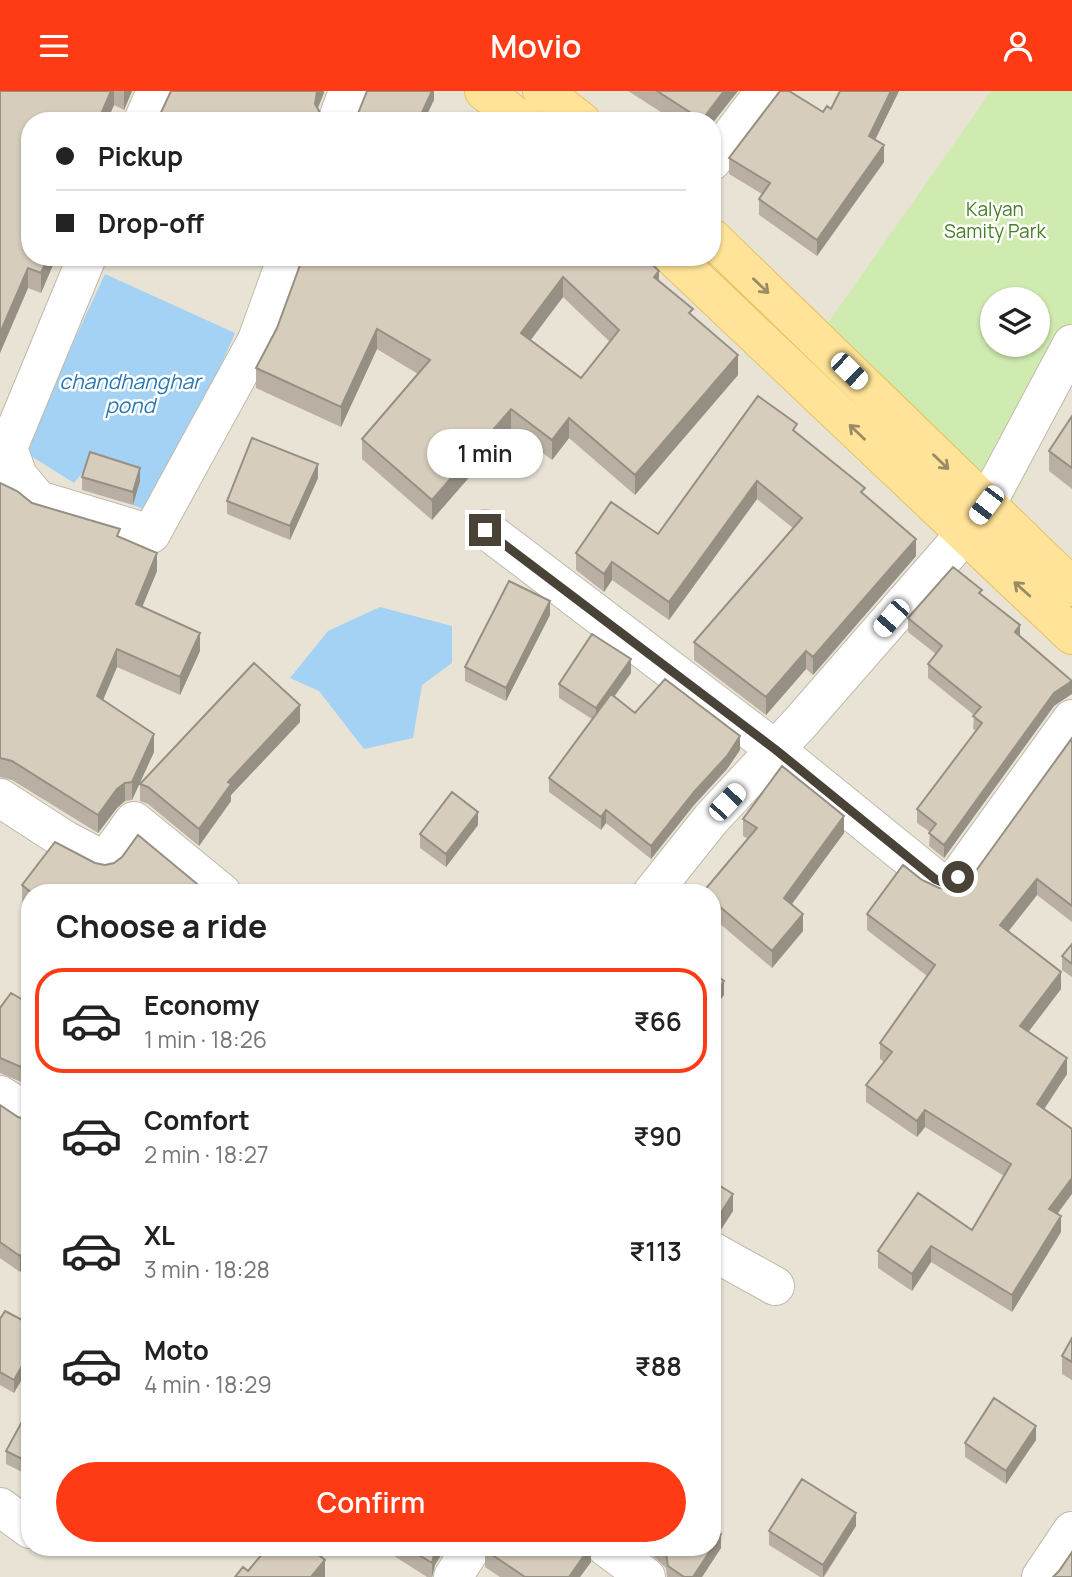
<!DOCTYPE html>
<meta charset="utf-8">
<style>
:root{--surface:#fff;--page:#f6f6f6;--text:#222;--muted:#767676;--line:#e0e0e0;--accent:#ff3b16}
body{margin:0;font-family:Manrope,sans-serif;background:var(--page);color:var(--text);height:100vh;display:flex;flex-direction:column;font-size:26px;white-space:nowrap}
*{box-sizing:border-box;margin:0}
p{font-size:23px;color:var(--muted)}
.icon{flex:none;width:38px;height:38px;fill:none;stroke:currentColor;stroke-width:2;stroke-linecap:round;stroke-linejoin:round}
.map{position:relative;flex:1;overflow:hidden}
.sheet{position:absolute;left:21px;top:793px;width:700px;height:672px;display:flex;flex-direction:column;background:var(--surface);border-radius:28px;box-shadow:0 2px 5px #0004}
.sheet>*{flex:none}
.top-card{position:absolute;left:21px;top:21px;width:700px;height:154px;border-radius:28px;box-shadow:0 2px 5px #0004;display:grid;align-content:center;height:154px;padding:0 35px;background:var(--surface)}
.buttons{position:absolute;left:980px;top:196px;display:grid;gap:14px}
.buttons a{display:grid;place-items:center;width:70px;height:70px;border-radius:50%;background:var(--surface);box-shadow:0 2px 5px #0004;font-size:35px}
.end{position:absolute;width:32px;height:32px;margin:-16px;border:9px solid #494237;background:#fff;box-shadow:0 0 0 4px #fff}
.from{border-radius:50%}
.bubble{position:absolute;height:49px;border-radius:24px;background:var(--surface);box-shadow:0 2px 5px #0004;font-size:23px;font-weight:600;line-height:49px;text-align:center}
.car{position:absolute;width:21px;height:42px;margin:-21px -10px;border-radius:9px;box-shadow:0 0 5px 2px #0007;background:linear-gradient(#fff 24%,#345 0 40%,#fff 0 76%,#345 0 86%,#fff 0)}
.top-card b{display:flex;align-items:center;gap:24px;height:66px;font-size:26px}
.top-card b+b{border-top:2px solid var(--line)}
.top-card i{width:18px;height:18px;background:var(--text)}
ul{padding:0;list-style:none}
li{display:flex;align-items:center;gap:21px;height:105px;margin:0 14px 10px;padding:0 21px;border:4px solid transparent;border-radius:28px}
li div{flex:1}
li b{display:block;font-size:26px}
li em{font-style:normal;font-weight:600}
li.selected{border-color:var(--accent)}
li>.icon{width:63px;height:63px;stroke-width:1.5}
h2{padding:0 35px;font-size:32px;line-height:84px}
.button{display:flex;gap:14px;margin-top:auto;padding:14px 35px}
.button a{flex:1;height:80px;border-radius:42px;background:var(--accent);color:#fff;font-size:28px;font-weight:600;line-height:80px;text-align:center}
header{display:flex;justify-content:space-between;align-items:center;height:91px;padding:0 35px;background:var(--accent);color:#fff;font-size:32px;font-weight:600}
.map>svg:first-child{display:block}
.residential{fill:#e9e3d6;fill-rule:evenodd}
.green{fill:#d0ebb0;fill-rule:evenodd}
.water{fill:#a3d2f4}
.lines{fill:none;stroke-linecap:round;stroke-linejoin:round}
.minor-casing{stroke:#c1b9ab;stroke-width:40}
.major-casing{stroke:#e9c262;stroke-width:40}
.minor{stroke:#fff;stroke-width:38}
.major{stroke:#ffe398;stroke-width:38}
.wall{fill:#b9b0a3;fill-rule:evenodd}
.shaded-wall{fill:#969084}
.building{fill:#d7cdbd;stroke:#969084;stroke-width:2;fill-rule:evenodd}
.oneway{stroke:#9b8a63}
.route{stroke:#494237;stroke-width:9}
.labels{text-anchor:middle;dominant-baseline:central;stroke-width:5;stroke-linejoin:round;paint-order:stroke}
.park-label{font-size:19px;fill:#477e26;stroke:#fff}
.water-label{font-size:21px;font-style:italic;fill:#2977b2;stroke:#fff}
</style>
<header><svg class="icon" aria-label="menu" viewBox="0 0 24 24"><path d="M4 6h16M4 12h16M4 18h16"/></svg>Movio<svg class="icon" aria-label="person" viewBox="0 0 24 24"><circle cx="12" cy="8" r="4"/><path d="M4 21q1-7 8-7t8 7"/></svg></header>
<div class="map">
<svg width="1072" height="1486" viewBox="0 0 1072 1486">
<rect width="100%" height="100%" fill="#f5f1e9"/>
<path class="residential" d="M0,0H1072V1486H0ZM30,30H712V166H30ZM992,208H1038V254H992ZM30,802H712V1456H30Z"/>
<path class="green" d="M991,0H1072V291L1002,431L825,236ZM992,208H1038V254H992Z"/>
<path class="water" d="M105,183L235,242L156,423L133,414L140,390L90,373L74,392L23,360Z
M380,516L452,535V572L422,594L413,647L364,658L319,600L290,587L328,540Z"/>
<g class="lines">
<defs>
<path id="minor" d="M143,30L156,0
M337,30L348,0
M712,70L765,0
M87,166L8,357L18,385L38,409L151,443L257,249L287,166
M485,438L776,659L935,788L947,793L958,786L1072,628
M0,707L65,749L105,770L134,730L222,802
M652,802L711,728L800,632L964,444L986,414L1072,253
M0,1004L30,1023
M712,1160L775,1195
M0,1416L30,1438
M606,1456L646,1486
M453,1486L472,1456
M1041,1486L1072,1440"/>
<path id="major" d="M484,0L521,30
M542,0L581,30
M712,147L1072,496
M673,166L1072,544"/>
</defs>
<use href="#minor" class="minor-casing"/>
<use href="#major" class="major-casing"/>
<use href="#minor" class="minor"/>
<use href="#major" class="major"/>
</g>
<path class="wall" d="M0,0H132L124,19L114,14L107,30H30L53,166V174L41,202L28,197L0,262Z
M628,0H738L712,30H675Z
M840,0H899L875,49L884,71L817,165L759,124V108L762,103L729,83V67L831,18Z
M303,166L659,191L693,226L738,284L635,404L569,347L552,369L511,338L432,429L362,368V348L418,283L377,258L341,336L256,297V277L277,237ZM563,206L610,251L581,287L530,249Z
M1072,325V398L1049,380V360Z
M797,342L865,404L916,465L813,584L806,578L766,624L694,569V551L793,437L757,408L669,529L612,489L604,501L576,479V462L658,443Z
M82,386L140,390L133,414L82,399Z
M318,387L290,449L227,423V410Z
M0,392L32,412L120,446L157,480L142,516L200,560L180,604L117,576L103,609L154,661L132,709L125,710L117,717L98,742L12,689L0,686Z
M982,504L1020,545L1054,615L944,767L929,755L930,741L917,732V718L976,640L973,638L974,624L928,587V573L936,563L908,541V527Z
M550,524L506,610L465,590V576Z
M631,582L614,606L635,622L740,659L727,678L694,714L651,768L606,732L601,739L549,701V687L592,628L559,607V593Z
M300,631L231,704V710L199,755L148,713L140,710V693Z
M1072,647V831L1037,804L1008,840L1061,898L1028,941L1067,983L1044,1018L1061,1141L1012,1221L931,1171L912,1200L878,1177V1160L972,1139L1004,1085L925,1036L917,1046L866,1011V994L884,971L880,968V952L927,885L867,839V823L922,789L939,797L949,798L970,788Z
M743,728L844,742L791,813L803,840L772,877L712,826V802L748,748L743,745Z
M478,734L446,776L420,757V743Z
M95,772L208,801L30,802V817L22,811V794Z
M1072,853V886L1062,879V865Z
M30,913L21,991L0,982V917Z
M0,1014L18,1026L30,1030V1167L20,1181L0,1167Z
M712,1090L733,1120L720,1140L712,1138Z
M0,1228L30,1233L14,1302L0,1294Z
M1072,1247V1289L1062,1283V1265Z
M30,1316V1385L6,1373V1360Z
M1036,1349L1006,1393L965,1366V1352Z
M856,1435L824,1486H820L769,1454V1440Z
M380,1456H446L435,1474L432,1486H427Z
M591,1456V1471L580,1486H500L485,1476V1459Z
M644,1456H712L721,1457L702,1486H667L666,1477L644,1457Z"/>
<path class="shaded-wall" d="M111,0H114V14L107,30H98Z
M124,0H132L124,19Z
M317,0H324V2L316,22L315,13Z
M432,0H434V9L424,30H418Z
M724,0H738L712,33V30H702Z
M891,0H899L869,61V45Z
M884,54V71L817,165V149Z
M48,166H53V174L41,202V182Z
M28,177V197L0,262V242Z
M659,180V200L654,186Z
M563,186V206L521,262V242Z
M377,238V258L341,336V316Z
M738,264V284L635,404V384Z
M511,318V338L432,429V409Z
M569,327V347L552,369V349Z
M318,373V387L290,449V435Z
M140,377V390L133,414V401Z
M757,390V408L669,529V511Z
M916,448V465L813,584V566Z
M157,462V480L136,531V513Z
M612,471V489L604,501V483Z
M550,510V524L506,610V597Z
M1020,534V548L1015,541Z
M200,542V560L180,604V586Z
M117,558V576L97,623V605Z
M806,560V578L766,624V606Z
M631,568V582L596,631V617Z
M1072,590V603L1054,615L944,767V754L1054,602Z
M300,614V631L231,704V710L199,755V738L228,691Z
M154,643V661L132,709V691Z
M740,645V659L727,678L694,714L651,768V755Z
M125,692V710L117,717L98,742V724L117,698Z
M606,719V732L601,739V726Z
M478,721V734L446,776V763Z
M844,725V742L784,824V807Z
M1037,788V804L1000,851V834Z
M803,823V840L772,877V860Z
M1061,881V898L1020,952V935Z
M724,890V904L712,920V907Z
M30,962V978L21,991V976Z
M1067,967V983L1037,1029V1013Z
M925,1019V1036L917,1046V1030Z
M1072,1087V1103L1049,1134V1118Z
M733,1103V1120L720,1140V1123Z
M1061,1125V1141L1012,1221V1204Z
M30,1152V1167L20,1181V1165Z
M931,1155V1171L912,1200V1183Z
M30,1261V1275L14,1302V1289Z
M1036,1335V1349L1006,1393V1380Z
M856,1422V1435L823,1486V1474Z
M721,1443V1457L702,1486H693Z
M436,1456H446L435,1474L432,1486V1472Z
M590,1456H591V1471L580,1486H569Z
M325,1469V1486H311Z"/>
<path class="building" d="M0,0H111L98,30H30V166H48L41,182L28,177L0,242Z
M171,0H317L315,13L322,25H320L318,30H157Z
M367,0H432L418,30H353L357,25Z
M657,0H724L702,29Z
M780,0H789L823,21L827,15L831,18L840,0H891L869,45L884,54L817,149L759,108L770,92L729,67Z
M303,166H644L659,180L654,186L693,218L689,222L738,264L635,384L569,327L552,349L511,318L432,409L362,348L430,269L377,238L341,316L256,277L277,237ZM563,186L619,239L581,287L521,242Z
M758,305L797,333L793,339L865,397L861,401L916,448L813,566L806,560L766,606L694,551L802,427L757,390L669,511L612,471L604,483L576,462L611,411L658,443Z
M1072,325V377L1049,360Z
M252,347L318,373L290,435L227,410Z
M90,361L140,377L133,401L82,386Z
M0,392L17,400L32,412L120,438L117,445L157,462L136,513L200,542L180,586L117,558L97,605L154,643L132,691L125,692L117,698L98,724L12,670L0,667Z
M953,476L982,499L979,502L1020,534L1015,541L1072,590L1054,602L944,754L929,742L936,733L917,718L982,632L973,625L981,616L928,573L942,555L908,527Z
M509,490L550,510L506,597L465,576Z
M592,543L631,568L596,617L559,593Z
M254,572L300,614L228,691L231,693L199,738L148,696L140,693Z
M665,588L740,645L727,665L694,701L651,755L606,719L601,726L549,687L611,603L635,622Z
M1072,647V815L1037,788L1000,834L1061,881L1020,935L1067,967L1037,1013L1072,1038V1087L1049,1118L1061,1125L1012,1204L931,1155L912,1183L878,1160L918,1102L972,1139L1011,1073L925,1019L917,1030L866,994L892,961L880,952L935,874L867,823L903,774L922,789L939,797L949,798L970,788Z
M782,675L844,725L784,807L803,823L772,860L712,809V802L703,801L757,737L743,728Z
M452,701L478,721L446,763L420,743Z
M138,744L208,802H32L22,794L55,751L95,772L105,774L114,772L122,766Z
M1072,853V873L1062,865Z
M712,881L724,890L712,907Z
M11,902L30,913V962L21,976L0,967V917Z
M0,1014L18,1026L30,1030V1152L20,1165L0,1151Z
M712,1090L733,1103L720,1123L712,1122Z
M5,1220L30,1233V1261L14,1289L0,1281V1228Z
M1072,1247V1271L1062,1265Z
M994,1307L1036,1335L1006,1380L965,1352Z
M30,1316V1372L6,1360Z
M802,1388L856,1422L823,1474L769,1440Z
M712,1437L721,1443L693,1486H684L668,1475L666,1463L658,1456H712Z
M268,1456H309L325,1469L311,1486H235L243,1476L248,1480Z
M406,1456H436L432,1472Z
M487,1456H590L569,1486H525L485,1459Z
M1072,1461V1486H1053L1059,1480Z"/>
<defs><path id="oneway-shaft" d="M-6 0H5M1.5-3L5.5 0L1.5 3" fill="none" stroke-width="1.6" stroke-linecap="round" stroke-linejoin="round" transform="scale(1.75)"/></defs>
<g class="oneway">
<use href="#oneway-shaft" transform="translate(761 195) rotate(44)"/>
<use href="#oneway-shaft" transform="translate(857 341) rotate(-136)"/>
<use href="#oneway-shaft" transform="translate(941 371) rotate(44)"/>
<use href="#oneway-shaft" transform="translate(1022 498) rotate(-138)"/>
</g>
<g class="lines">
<path class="route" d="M485,439L776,659L935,788L947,793L958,786"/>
</g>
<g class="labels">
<g class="park-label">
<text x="995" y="118">Kalyan<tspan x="995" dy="22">Samity Park</tspan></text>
</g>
<g class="water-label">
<text x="130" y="290">chandhanghar<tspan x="130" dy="24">pond</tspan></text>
</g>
</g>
</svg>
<div class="buttons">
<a><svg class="icon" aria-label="layers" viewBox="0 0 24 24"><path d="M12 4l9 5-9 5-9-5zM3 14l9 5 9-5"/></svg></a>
</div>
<i class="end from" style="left:958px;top:786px"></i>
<i class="end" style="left:485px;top:439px"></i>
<div class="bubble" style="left:427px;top:338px;width:116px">1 min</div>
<i class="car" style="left:849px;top:280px;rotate:134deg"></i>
<i class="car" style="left:986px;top:414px;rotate:217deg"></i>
<i class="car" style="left:891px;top:527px;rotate:221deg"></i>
<i class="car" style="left:727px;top:711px;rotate:43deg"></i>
<div class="top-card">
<b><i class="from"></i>Pickup</b>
<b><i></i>Drop-off</b>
</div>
<section class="sheet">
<h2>Choose a ride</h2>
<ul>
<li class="selected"><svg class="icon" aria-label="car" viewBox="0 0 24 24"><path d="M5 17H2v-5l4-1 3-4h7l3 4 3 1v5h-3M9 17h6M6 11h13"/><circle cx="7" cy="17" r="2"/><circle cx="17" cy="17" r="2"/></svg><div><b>Economy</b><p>1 min · 18:26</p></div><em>₹66</em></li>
<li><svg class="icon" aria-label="car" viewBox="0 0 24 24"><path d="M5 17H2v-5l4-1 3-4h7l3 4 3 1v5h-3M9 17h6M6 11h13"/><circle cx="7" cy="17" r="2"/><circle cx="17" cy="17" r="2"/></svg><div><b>Comfort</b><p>2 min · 18:27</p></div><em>₹90</em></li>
<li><svg class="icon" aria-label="car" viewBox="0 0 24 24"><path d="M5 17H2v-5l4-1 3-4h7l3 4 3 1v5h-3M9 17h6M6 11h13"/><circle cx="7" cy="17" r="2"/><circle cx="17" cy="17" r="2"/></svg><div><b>XL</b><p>3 min · 18:28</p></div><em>₹113</em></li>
<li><svg class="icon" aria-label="car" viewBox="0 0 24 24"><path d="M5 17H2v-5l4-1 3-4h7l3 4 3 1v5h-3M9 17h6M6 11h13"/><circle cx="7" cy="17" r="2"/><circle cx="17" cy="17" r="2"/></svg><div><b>Moto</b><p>4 min · 18:29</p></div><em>₹88</em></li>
</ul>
<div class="button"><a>Confirm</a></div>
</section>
</div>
